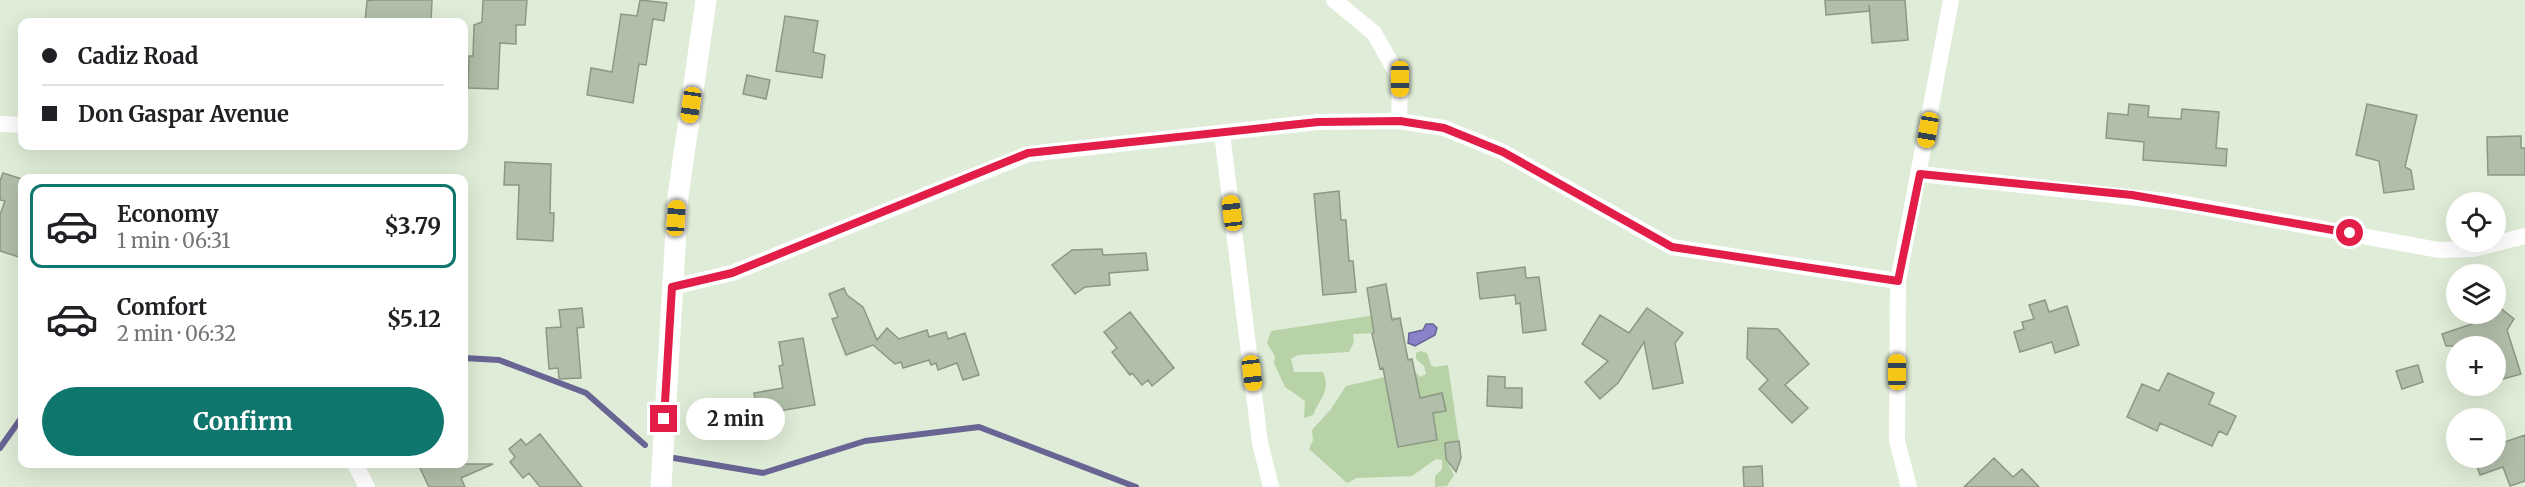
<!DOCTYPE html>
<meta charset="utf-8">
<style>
:root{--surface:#fff;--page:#f2f2f2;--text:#202124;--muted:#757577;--line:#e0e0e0;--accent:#0f766e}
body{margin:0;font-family:Merriweather,serif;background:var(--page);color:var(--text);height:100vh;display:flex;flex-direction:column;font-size:22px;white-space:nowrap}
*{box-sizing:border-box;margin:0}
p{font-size:20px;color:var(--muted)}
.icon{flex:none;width:33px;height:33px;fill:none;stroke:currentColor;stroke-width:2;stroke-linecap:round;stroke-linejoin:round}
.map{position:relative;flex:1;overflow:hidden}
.side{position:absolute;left:18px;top:174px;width:450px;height:294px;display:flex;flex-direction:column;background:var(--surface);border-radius:12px;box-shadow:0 6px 24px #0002}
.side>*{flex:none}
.hud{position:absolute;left:18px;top:18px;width:450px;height:132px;border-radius:12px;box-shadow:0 6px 24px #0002;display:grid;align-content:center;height:132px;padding:0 24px;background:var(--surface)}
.controls{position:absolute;left:2446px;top:192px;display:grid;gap:12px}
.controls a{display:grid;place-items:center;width:60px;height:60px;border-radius:50%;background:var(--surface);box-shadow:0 6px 24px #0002;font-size:30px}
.end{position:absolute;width:27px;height:27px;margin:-14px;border:8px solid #e11d48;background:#fff;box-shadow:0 0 0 3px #fff}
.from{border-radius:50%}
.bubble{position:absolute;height:42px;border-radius:21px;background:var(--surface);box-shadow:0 6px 24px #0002;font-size:20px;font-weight:700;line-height:42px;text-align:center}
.car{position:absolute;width:18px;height:36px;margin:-18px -9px;border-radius:8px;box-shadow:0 0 4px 2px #0007;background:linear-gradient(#f5c518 24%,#345 0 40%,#f5c518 0 76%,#345 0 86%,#f5c518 0)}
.hud b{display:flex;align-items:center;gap:21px;height:57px;font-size:22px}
.hud b+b{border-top:2px solid var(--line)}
.hud i{width:15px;height:15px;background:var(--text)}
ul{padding:10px 0 0;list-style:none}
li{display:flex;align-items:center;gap:18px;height:84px;margin:0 12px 9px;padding:0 12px;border:3px solid transparent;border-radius:12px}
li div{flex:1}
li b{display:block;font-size:22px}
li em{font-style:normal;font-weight:700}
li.on{border-color:var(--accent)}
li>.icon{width:54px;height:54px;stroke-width:1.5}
.action{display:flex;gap:12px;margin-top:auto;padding:12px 24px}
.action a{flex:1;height:69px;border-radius:36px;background:var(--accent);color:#fff;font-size:24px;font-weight:700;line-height:69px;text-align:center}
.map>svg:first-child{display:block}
.green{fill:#b8d2a7}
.water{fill:#8b83ca;stroke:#686493;stroke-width:1.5}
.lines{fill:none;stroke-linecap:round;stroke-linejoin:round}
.stream{stroke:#686493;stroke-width:6}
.building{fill:#b1bea9;stroke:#8c9884;stroke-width:1.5}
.minor{stroke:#fff;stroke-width:16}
.tertiary{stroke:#fff;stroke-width:21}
.route{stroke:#e11d48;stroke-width:8}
</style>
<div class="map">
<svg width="2525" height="487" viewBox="0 0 2525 487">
<rect width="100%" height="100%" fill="#dfecd7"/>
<path class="green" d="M1376,315L1400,318L1375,323L1376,333L1353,334L1354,342L1349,352L1298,355L1291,359L1294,372H1323C1331,391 1320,398 1313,415L1304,418L1305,401L1285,387L1274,363L1275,356L1267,343L1271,331Z
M1421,351L1427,353L1431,365L1434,367L1448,365L1459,441L1445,443L1446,459L1454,475L1447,486L1435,487V476L1442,469V460L1436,459L1412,476L1357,478L1347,483L1309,449L1313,440L1312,430L1331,409L1346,386L1385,377L1398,447L1423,442L1433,413L1446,410L1442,393L1415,399L1417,386L1415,371L1420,377L1426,374L1424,366L1416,359V353Z"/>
<path class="water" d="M1426,324H1433L1437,328L1435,335L1415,346L1408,343L1409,333L1423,330Z"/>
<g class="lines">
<path class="stream" d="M464,358L499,360L586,393L645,445
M0,448L22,417
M674,458L763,473L865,441L979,427L1136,487"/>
</g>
<path class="building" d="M375,0H432L431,22H365L367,1Z
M483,0H527L525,25H516V44L500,43L498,89L468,88L469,56H473L474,25L482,22Z
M640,0L667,3L664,21L653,19L646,65L639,64L633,103L587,95L591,68L612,72L621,14L637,16Z
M1825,0H1905L1908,40L1872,43L1869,5L1870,11L1826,15Z
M785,16L818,21L813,52L825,55L822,78L776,71Z
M747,75L770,80L766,99L743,94Z
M2129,104L2149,106L2148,117L2181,119L2182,109L2219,112L2216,148L2227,149L2226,166L2143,160L2144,142L2106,138L2108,113L2128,115Z
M2367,104L2417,115L2405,167L2411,170L2414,189L2384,193L2379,161L2356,155Z
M2521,136V148H2525V175H2488L2487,137Z
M505,162L551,164L550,213H554L553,241L517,239L519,185H504Z
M3,173L22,179V258L0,251V215L5,201L0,200V181Z
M1339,191L1341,220H1346L1349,261H1353L1356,292L1323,295L1314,194Z
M1102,249L1103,255L1146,253L1148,270L1109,273L1110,285L1085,287L1075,294L1052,265L1072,250Z
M1525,267L1526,278L1539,277L1546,330L1523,333L1520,303L1516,304L1515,295L1480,299L1477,273Z
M1386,284L1392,320L1400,318L1408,360L1412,359L1420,398L1442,393L1446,411L1433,413L1437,440L1398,447L1383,368L1380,369L1372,334L1374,333L1367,288Z
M844,288L847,295L863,307L877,340L887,328L899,339L927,330L929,337L946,332L948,339L965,333L979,375L963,380L957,363L938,370L936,363L931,365L929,360L903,368L901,362L895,364L873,345L846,355L832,319L838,317L829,294Z
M2045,300L2049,312L2067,306L2079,345L2055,353L2052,342L2020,352L2014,332L2024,329L2022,322L2034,319L2029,305Z
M2496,307H2499L2514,319L2507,330L2521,374L2496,381V346H2446L2442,334L2472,324L2470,319L2496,314Z
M582,308L584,327L577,328L581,378L559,379L558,368L549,369L546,328L561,327L559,310Z
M1647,308L1683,333L1675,343L1683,383L1653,389L1644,342L1618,383L1600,399L1585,382L1608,361L1582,344L1600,315L1629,333Z
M1130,312L1174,368L1152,386L1148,380L1142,385L1132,373L1130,375L1112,352L1117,348L1104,332Z
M1748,328L1778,329L1809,364L1785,385L1808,408L1792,423L1759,389L1768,380L1747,358Z
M803,338L815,405L767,413V411L757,412L754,393L783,388L779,366L783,365L779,342Z
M2418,365L2423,382L2402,389L2396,371Z
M2168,373L2214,393L2209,404L2236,416L2227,435L2219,431L2212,446L2160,423L2157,431L2127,417L2142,384L2159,391Z
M1488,376L1505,377V388H1522V408L1487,406Z
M540,434L582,487H540L529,473L523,478L510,462L515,457L509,449L521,439L526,445Z
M2525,435V481L2510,486L2503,467L2480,475L2474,458H2496V445Z
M1459,441L1461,458L1456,472L1446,459L1445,443Z
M1994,458L2013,477L2022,469L2039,487H1964Z
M418,464H493L461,478L465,487H429Z
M1762,466L1763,487H1744L1743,467Z"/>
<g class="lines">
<path class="minor" d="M1334,0L1374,33L1400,79L1399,121
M0,124L22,125
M1222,133L1260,443L1271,487
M1920,174L2175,202L2439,250L2473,249L2525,236
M672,287L732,273L1028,154L1318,122L1399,121L1444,128L1503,152L1672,247L1898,281
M355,464L367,487
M1909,487L1897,441L1898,281L1951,0"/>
<path class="tertiary" d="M661,487L678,196L706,0"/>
</g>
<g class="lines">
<path class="route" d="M664,419L672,287L732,273L1028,153L1318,122L1400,121L1444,128L1503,152L1672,247L1898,281L1920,174L2132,195L2350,233"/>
</g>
</svg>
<div class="controls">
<a><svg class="icon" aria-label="locate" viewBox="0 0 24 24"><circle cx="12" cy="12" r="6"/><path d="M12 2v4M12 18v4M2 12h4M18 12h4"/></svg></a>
<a><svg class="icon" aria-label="layers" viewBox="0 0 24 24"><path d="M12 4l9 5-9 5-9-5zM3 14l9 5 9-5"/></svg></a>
<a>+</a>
<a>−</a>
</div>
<i class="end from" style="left:2350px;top:233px"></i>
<i class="end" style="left:664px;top:419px"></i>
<div class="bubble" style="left:686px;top:398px;width:99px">2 min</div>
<i class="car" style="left:1400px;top:79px;rotate:180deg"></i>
<i class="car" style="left:691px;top:105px;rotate:188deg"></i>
<i class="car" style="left:1928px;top:130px;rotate:190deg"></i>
<i class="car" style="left:1232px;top:213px;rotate:353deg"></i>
<i class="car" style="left:676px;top:218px;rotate:4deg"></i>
<i class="car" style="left:1897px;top:372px;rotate:0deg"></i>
<i class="car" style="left:1252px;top:373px;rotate:173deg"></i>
<div class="hud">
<b><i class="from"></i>Cadiz Road</b>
<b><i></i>Don Gaspar Avenue</b>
</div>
<section class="side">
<ul>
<li class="on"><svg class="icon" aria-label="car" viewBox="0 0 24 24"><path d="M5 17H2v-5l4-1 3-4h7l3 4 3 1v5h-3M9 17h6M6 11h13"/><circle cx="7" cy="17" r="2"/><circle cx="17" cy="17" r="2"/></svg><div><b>Economy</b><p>1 min · 06:31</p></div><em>$3.79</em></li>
<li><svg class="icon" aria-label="car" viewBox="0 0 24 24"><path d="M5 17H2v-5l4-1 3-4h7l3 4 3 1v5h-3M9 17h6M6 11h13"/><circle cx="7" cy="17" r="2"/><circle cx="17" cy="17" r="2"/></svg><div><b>Comfort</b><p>2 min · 06:32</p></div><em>$5.12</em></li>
</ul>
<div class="action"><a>Confirm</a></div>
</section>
</div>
